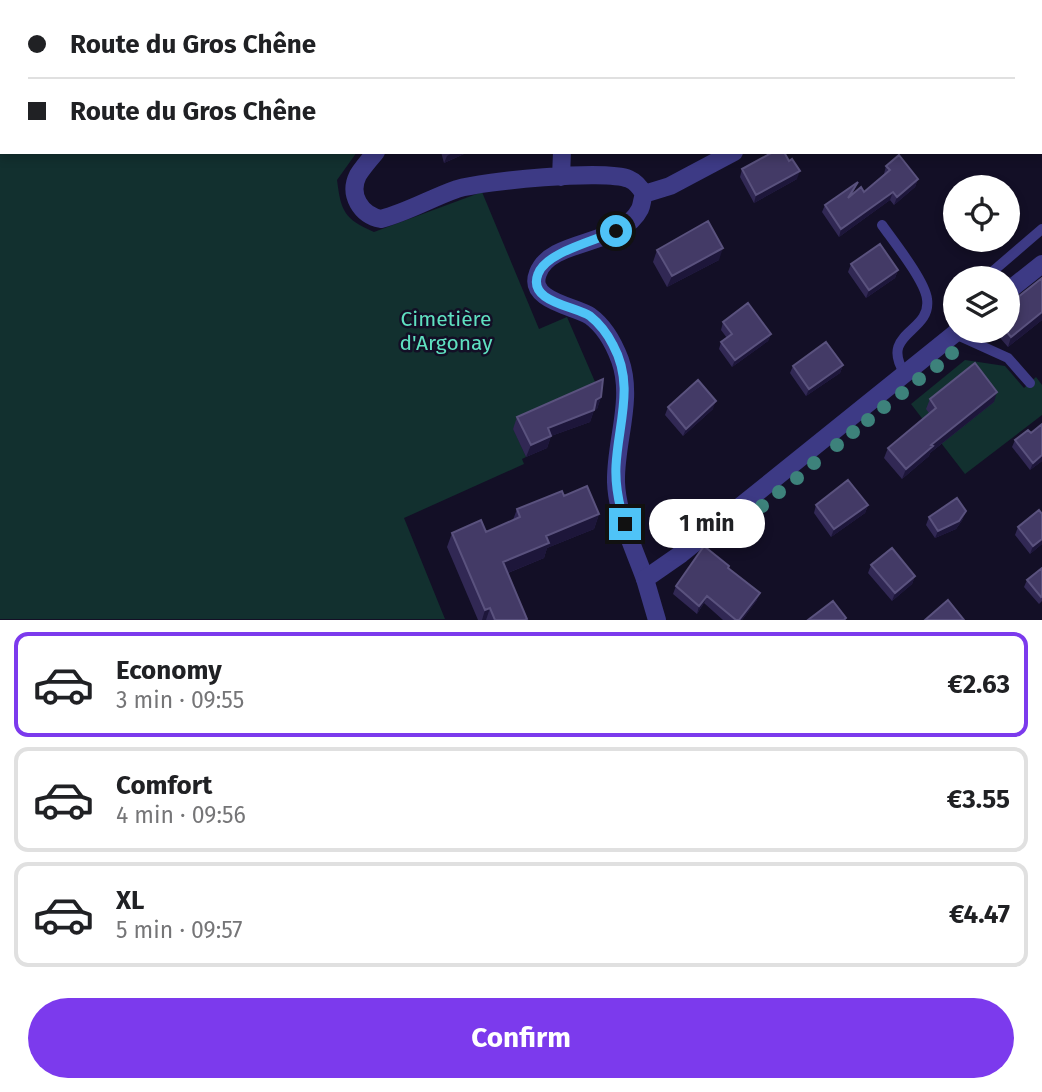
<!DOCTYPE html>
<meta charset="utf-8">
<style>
:root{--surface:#fff;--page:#f6f6f6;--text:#202124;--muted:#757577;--line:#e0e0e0;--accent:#7c3aed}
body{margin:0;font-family:"Fira Sans",sans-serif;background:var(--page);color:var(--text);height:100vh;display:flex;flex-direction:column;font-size:26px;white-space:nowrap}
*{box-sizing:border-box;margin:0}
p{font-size:23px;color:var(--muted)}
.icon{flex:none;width:38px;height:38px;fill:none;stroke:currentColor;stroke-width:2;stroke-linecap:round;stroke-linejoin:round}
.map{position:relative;height:620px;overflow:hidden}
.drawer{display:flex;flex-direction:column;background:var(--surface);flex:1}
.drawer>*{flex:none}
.guide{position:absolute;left:0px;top:0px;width:1043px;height:154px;box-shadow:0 4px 10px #0003;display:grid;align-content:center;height:154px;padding:0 28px;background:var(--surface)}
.buttons{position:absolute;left:943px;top:175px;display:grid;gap:14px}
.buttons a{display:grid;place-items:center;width:77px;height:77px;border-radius:50%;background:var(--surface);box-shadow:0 4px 10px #0003;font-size:35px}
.end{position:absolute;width:32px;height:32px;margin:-16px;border:9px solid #4fc3f7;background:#111;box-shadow:0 0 0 4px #111}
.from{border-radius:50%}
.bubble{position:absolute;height:49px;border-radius:24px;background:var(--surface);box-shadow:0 4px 10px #0003;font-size:23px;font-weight:700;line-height:49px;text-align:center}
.guide b{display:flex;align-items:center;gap:24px;height:66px;font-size:26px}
.guide b+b{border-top:2px solid var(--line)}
.guide i{width:18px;height:18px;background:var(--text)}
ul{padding:12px 0 0;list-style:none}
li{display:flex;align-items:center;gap:21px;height:105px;margin:0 14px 10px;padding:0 14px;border:4px solid var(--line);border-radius:14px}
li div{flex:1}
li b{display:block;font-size:26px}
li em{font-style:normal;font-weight:700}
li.active{border-color:var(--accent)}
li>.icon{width:63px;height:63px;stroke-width:1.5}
.cta{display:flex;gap:14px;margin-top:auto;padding:14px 28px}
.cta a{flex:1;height:80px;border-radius:42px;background:var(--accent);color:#fff;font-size:28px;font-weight:700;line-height:80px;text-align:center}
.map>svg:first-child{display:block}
.green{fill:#12302f}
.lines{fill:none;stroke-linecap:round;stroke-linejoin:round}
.service{stroke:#3d3a85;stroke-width:10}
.minor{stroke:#3d3a85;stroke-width:18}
.tertiary{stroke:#3d3a85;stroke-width:18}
.tree{fill:#3d827b}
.wall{fill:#312854}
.shaded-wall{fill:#1d163a}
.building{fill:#433a66;stroke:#5a527e;stroke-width:2}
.route{stroke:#4fc3f7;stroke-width:9}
.labels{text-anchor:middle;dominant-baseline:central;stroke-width:5;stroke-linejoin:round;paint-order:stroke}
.park-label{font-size:21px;fill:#5fe0c0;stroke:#130f26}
</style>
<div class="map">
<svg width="1042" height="620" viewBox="0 0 1042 620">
<rect width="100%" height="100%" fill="#130f26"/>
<path class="green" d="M0,0H479L2,2V152H357L337,180C341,211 344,219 374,232L482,192L539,329L567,317L599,391L513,428L526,457L522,459L524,464L404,518L445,619H0Z
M965,360L1005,366L1024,388L1036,377L1042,385V415L965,474L911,404Z"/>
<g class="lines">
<path class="service" d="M1041,95H1042
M882,225C894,242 925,281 927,299C932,333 878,332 905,374
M985,278L1042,229
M955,334L1008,358L1030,383"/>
<path class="minor" d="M510,2L512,0
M376,152C370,159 363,167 358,175C348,195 361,215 381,219C408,212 431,198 457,189C483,181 605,169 629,179C636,182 640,187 644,194C642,199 642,205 640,209C621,247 551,238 538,273C527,301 575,306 590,316C604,326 614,344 620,360C634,399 615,442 616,482C617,515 634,548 645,579
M561,177L562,152
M644,194L670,186L734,152"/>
<path class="tertiary" d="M1008,291L1042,264
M657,620L645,579L681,554L958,331"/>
</g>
<g class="tree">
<circle cx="952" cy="353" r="7"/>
<circle cx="937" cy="366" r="7"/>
<circle cx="919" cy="379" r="7"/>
<circle cx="902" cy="393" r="7"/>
<circle cx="884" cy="407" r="7"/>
<circle cx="868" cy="420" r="7"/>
<circle cx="853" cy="432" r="7"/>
<circle cx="837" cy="445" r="7"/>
<circle cx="814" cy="463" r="7"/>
<circle cx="797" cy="478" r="7"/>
<circle cx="779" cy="492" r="7"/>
<circle cx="762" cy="506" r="7"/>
<circle cx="747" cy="518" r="7"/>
<circle cx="735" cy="528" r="7"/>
</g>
<path class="wall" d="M233,0H299L298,2H233Z
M441,152H465L464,154L444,163Z
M886,166L918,179L915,187L894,205L890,200L839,237L822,212L825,205L858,182L852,195L864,192L884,174Z
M742,169L797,179L754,203L740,177Z
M956,205V235L944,219L947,211Z
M657,250L719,260L667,287L653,262Z
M851,264L898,270L895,278L866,298L848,272Z
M1042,278V320L1008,347L994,331H1008Z
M723,322L771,334L768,341L732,367L719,349L721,342L727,338L721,330Z
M843,365L840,373L806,396L790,373L793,366Z
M601,397L597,409L594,410L590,422L551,436L547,448L526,457L513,429L517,417Z
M930,399L994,402L930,453L929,456L902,479L884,458L888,448L929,413L926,409Z
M668,407L713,409L683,436L665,415Z
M1015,440L1042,461L1030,470L1012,447Z
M564,496L599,514L594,529L547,548L544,558L508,573L527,620H478L447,547L452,533L486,532L513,520L517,509Z
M816,505H868L865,513L831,537L814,513Z
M1042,514V544L1030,554L1015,535L1018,527Z
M929,517L963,519L956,529L935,538L926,525Z
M871,565L915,576L912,584L892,601L868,573Z
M729,568L757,600L742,620H723L704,603L697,614L673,594L676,586Z
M1042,568V601L1039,604L1024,587L1027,580Z"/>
<path class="shaded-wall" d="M454,152H465L464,154L444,163L447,156Z
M800,171L797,179L754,203L756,195Z
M918,179L915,187L894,205L897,197Z
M893,192L890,200L839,237L841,229Z
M723,248L719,260L667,287L672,276Z
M898,270L895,278L866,298L869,290Z
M1042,312V320L1008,347L1011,337Z
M771,334L768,341L732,367L735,360Z
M843,365L840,373L806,396L809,389Z
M997,392L994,402L930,453L929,456L902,479L906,469L931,445Z
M601,397L597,409L592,411L596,400Z
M716,401L713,409L683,436L686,429Z
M594,410L590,422L551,436L547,448L526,457L531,445L548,428Z
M1042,455V461L1030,470L1033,463Z
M868,505L865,513L831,537L834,529Z
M966,511L963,519L956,529L935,538L938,531Z
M599,514L594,529L547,548L544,558L498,577L503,562L546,536Z
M1042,539V544L1030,554L1033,546Z
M915,576L912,584L892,601L895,593Z
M760,593L757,600L742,620H739Z
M707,596L704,603L697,614L699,606Z
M490,608L486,620H482L485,610Z"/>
<path class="building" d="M244,0H275L273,2H246Z
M278,0H296L294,2H280Z
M553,0H591L589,2H551Z
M769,0H808L807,2H768Z
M911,0H947L945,2H910Z
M1041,36H1042V64H1041Z
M773,152H784L789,161L792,159L800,171L756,195L742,169Z
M899,155L918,179L897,197L893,192L841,229L825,205L858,182L848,198L861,187L864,192L890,170L886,166Z
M956,205V224L947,211Z
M708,221L723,248L672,276L657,250Z
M880,244L898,270L869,290L851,264Z
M1042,278V312L1011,337L1006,331H1008V305Z
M748,303L771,334L735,360L721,342L732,334L723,322Z
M826,342L843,365L809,389L793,366Z
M975,363L997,392L931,445L933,446L906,469L888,448L936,408L930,399Z
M603,379L601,397L596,400L594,410L548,428L551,436L531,445L517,417Z
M698,380L716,401L686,429L668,407Z
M1042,424V455L1033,463L1015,440L1028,430L1031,433Z
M848,480L868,505L834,529L816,505Z
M587,486L599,514L546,536L549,543L503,562L527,619L525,620H495L490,608L485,610L452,533L481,520L486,532L520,517L517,509L562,491L564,496Z
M957,498L966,511L959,521L938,531L929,517Z
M1039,510L1042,514V539L1033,546L1018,527Z
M704,546L729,566L728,568L760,593L739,620H736L707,596L699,606L676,586Z
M892,548L915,576L895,593L871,565Z
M1042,568V596L1041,597L1027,580Z
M948,600L964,620H925Z
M833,601L846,618L844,620H808Z"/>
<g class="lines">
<path class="route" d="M616,231C595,241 546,252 538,274C527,302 575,306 590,316C600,324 608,335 613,345C635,385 618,424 616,466C615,486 619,505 625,524"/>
</g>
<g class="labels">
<g class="park-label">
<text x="446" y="319">Cimetière<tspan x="446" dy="24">d'Argonay</tspan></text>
</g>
</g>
</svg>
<div class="buttons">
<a><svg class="icon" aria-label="locate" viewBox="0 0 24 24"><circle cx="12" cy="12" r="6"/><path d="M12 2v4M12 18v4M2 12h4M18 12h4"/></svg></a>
<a><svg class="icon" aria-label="layers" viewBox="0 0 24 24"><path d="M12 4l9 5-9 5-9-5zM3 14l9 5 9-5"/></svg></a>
</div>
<i class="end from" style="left:616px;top:231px"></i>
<i class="end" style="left:625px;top:524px"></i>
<div class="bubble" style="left:649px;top:499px;width:116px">1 min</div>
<div class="guide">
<b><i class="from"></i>Route du Gros Chêne</b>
<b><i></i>Route du Gros Chêne</b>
</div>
</div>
<section class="drawer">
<ul>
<li class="active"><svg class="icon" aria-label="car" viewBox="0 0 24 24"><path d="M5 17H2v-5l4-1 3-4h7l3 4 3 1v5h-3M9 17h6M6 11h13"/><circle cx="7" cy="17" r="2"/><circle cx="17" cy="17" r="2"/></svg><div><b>Economy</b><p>3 min · 09:55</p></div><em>€2.63</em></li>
<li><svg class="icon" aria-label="car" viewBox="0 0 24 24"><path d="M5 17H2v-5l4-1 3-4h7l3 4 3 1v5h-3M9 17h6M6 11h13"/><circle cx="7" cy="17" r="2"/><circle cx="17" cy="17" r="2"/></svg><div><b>Comfort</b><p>4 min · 09:56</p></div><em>€3.55</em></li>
<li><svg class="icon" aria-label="car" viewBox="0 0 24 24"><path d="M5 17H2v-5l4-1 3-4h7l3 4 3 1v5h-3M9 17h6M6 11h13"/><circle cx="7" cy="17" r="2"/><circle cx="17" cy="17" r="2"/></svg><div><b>XL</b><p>5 min · 09:57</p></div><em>€4.47</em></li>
</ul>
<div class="cta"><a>Confirm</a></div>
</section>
